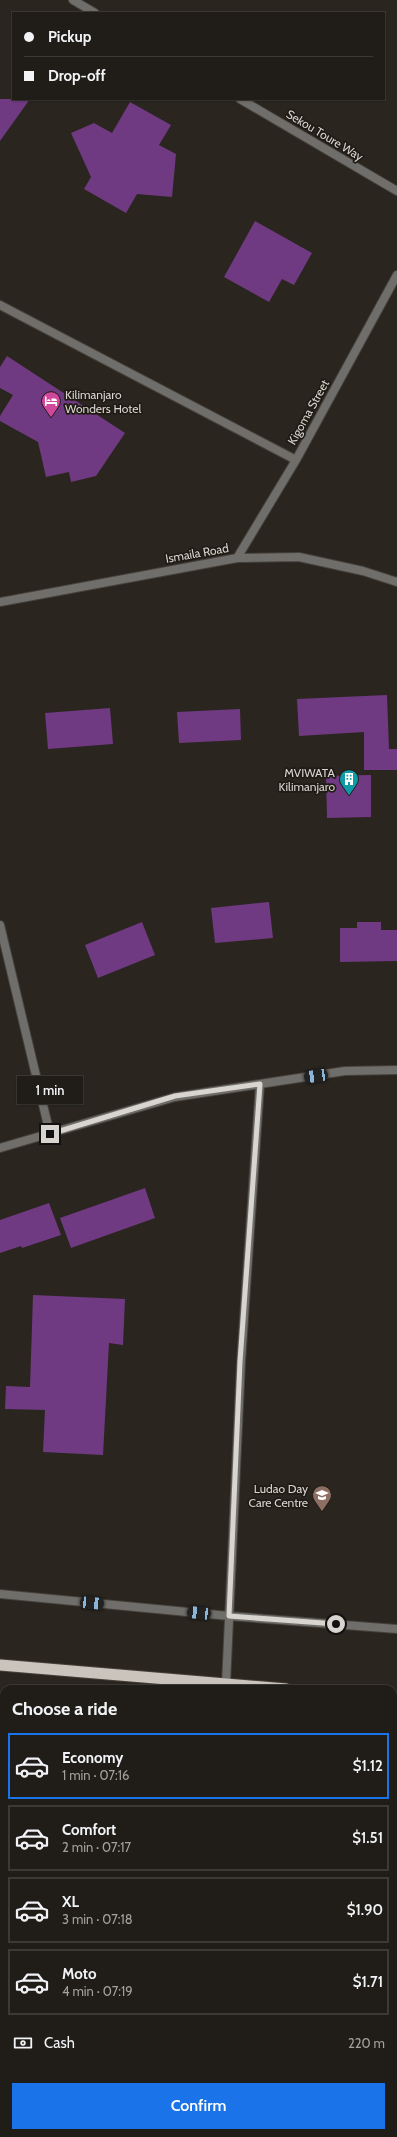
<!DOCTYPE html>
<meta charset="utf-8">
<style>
:root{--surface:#201c17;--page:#282520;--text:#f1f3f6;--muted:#a2a1a1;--line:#3d3a36;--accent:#1a73e8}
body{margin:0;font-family:Cabin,sans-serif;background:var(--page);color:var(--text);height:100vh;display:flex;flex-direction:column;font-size:15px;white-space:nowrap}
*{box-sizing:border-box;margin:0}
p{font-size:13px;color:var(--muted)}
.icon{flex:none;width:22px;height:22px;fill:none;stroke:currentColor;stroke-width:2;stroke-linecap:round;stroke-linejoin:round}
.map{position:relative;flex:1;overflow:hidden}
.drawer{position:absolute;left:0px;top:1685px;width:397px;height:452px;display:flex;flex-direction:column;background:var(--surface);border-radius:12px 12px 0 0;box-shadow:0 1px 3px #0004,0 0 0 1px var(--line)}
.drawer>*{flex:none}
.banner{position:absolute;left:12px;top:12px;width:373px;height:88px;border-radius:0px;box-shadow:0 1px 3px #0004,0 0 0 1px var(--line);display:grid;align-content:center;height:88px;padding:0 12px;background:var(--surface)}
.end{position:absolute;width:18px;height:18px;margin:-9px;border:5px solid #d8d5d0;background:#111;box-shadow:0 0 0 2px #111}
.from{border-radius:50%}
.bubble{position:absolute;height:28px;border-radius:0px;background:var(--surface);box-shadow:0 1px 3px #0004,0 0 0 1px var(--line);font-size:13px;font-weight:600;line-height:28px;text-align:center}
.car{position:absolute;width:12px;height:24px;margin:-12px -6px;border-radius:5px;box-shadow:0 0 3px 1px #0007;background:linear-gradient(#222 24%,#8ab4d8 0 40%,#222 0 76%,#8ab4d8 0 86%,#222 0)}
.banner b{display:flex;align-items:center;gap:14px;height:38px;font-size:15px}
.banner b+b{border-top:1px solid var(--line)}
.banner i{width:10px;height:10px;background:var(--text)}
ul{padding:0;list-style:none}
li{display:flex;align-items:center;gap:12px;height:66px;margin:0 8px 6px;padding:0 4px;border:2px solid var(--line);border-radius:0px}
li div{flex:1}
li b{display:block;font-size:15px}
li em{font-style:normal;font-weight:600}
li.current{border-color:var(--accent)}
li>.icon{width:36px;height:36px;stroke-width:1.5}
h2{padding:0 12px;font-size:18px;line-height:48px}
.pay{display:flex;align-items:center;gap:10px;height:44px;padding:0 12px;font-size:15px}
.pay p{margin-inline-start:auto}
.action{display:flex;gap:8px;margin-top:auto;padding:8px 12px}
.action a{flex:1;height:46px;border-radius:0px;background:var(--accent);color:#fff;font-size:16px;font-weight:600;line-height:46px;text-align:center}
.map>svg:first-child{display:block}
.green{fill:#28530f}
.building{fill:#6f3a81}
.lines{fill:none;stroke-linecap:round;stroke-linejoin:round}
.service-casing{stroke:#46413b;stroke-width:10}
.minor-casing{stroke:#46413b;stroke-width:10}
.tertiary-casing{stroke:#46413b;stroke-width:10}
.trunk-casing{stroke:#46413b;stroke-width:13}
.service{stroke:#706e6a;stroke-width:8}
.minor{stroke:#706e6a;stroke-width:8}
.tertiary{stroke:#706e6a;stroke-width:8}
.trunk{stroke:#cac4bc;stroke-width:11}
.route{stroke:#d8d5d0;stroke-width:5}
.labels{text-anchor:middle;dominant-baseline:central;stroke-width:3.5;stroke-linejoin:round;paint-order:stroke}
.street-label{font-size:12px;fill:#d8d5d0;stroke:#201c15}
.poi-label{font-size:12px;fill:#d8d5d0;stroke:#201c15;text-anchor:end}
</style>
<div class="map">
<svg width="397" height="2137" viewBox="0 0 397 2137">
<rect width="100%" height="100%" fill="#2a251f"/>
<path class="green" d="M393,1800H397V2137H0V1830L4,1829V2133H393Z"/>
<path class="building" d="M0,99H30L0,141Z
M130,102L171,125L159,145L176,154L172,197L137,194L126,213L84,189L91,177L71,133L94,123L112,133Z
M255,221L312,253L294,285L282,279L269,302L224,277Z
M7,356L125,433L96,476L71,482L69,472L46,477L38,442L0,421V416L13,395L0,388V367Z
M387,695L389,749H397V770H364V732L299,736L297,699Z
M110,708L113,744L48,749L45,713Z
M240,709L241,740L179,743L177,712Z
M371,775V817L327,818L326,776Z
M269,902L273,938L215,943L211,908Z
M142,922L155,955L98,978L85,945Z
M357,922H381V930H397V961L340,962V928H357Z
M145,1188L155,1218L71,1248L60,1218Z
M49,1203L61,1235L22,1248L21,1246L0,1253V1220Z
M33,1295L125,1299L123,1345L109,1343L103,1455L43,1452L45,1410L5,1409L6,1386L30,1387Z"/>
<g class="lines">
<defs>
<path id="service" d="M0,1729H4
M393,1766H397
M393,2094L397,2101"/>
<path id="minor" d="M0,305L296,460
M237,558L296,460L397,275
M0,602L237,558L299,557L363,571L397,582
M0,925L50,1134
M0,1148L175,1097L345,1071L397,1070
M0,1594L229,1616L397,1629
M226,1684L241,1362L260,1084"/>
<path id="tertiary" d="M73,0L95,13
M240,99L397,191"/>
<path id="trunk" d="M0,1665L286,1689
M393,1698H397"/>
</defs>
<use href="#service" class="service-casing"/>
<use href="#minor" class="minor-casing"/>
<use href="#tertiary" class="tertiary-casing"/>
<use href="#trunk" class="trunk-casing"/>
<use href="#service" class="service"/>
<use href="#minor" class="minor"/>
<use href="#tertiary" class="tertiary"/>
<use href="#trunk" class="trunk"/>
</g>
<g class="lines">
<path class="route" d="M50,1134L175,1096L260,1084L240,1362L229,1616L336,1624"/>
</g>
<defs>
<symbol id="hotel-pin" viewBox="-11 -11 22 30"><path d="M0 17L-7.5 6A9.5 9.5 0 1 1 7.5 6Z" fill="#d1479c" stroke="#201c15"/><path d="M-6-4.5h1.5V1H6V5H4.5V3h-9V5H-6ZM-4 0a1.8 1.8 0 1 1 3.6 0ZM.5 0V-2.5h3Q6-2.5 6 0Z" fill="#fff"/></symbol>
<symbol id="building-pin" viewBox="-11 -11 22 30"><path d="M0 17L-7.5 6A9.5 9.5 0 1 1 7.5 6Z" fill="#0f9aa8" stroke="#201c15"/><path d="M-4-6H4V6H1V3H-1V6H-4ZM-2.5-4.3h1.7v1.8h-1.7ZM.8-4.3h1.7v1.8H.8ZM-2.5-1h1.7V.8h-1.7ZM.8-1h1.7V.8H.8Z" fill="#fff"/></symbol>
<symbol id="school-pin" viewBox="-11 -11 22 30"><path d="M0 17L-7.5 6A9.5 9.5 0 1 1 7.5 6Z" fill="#8d6e63" stroke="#201c15"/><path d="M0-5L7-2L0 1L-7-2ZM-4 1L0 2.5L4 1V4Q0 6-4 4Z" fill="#fff"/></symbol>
</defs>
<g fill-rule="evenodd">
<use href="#hotel-pin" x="40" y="390" width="22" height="30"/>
<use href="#building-pin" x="338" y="768" width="22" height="30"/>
<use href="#school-pin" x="311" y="1484" width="22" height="30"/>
</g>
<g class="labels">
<g class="street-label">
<text transform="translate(325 135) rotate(31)">Sekou Toure Way</text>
<text transform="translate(308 412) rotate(-61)">Kigoma Street</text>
<text transform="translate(197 553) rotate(-10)">Ismaila Road</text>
</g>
<g class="poi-label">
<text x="65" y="394" text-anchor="start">Kilimanjaro<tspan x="65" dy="14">Wonders Hotel</tspan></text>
<text x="335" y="772">MVIWATA<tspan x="335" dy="14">Kilimanjaro</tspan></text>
<text x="308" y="1488">Ludao Day<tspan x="308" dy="14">Care Centre</tspan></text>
</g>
</g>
</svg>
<i class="end from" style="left:336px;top:1624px"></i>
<i class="end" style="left:50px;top:1134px"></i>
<div class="bubble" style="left:17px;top:1076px;width:66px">1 min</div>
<i class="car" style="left:316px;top:1076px;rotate:262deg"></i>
<i class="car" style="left:92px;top:1603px;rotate:95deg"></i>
<i class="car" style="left:199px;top:1613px;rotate:276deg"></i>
<div class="banner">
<b><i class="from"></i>Pickup</b>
<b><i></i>Drop-off</b>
</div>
<section class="drawer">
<h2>Choose a ride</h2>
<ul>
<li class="current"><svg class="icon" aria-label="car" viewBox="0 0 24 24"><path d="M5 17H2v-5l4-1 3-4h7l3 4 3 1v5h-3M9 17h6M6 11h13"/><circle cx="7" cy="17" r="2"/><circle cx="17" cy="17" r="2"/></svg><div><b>Economy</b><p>1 min · 07:16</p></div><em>$1.12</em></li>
<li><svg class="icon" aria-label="car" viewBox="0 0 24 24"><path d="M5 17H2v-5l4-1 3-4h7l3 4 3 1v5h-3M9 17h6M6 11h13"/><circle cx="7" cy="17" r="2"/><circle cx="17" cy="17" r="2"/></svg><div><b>Comfort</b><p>2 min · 07:17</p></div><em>$1.51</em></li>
<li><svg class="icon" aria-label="car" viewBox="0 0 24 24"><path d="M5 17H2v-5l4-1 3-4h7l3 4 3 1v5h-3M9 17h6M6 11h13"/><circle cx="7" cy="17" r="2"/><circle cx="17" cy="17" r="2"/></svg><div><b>XL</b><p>3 min · 07:18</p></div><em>$1.90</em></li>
<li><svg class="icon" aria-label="car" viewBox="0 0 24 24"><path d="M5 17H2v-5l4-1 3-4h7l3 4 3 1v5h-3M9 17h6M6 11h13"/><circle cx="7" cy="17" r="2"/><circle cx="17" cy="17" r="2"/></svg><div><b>Moto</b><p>4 min · 07:19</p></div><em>$1.71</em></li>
</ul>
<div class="pay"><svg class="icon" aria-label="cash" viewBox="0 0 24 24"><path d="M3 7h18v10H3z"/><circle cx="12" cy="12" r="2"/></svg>Cash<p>220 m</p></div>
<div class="action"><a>Confirm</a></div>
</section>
</div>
